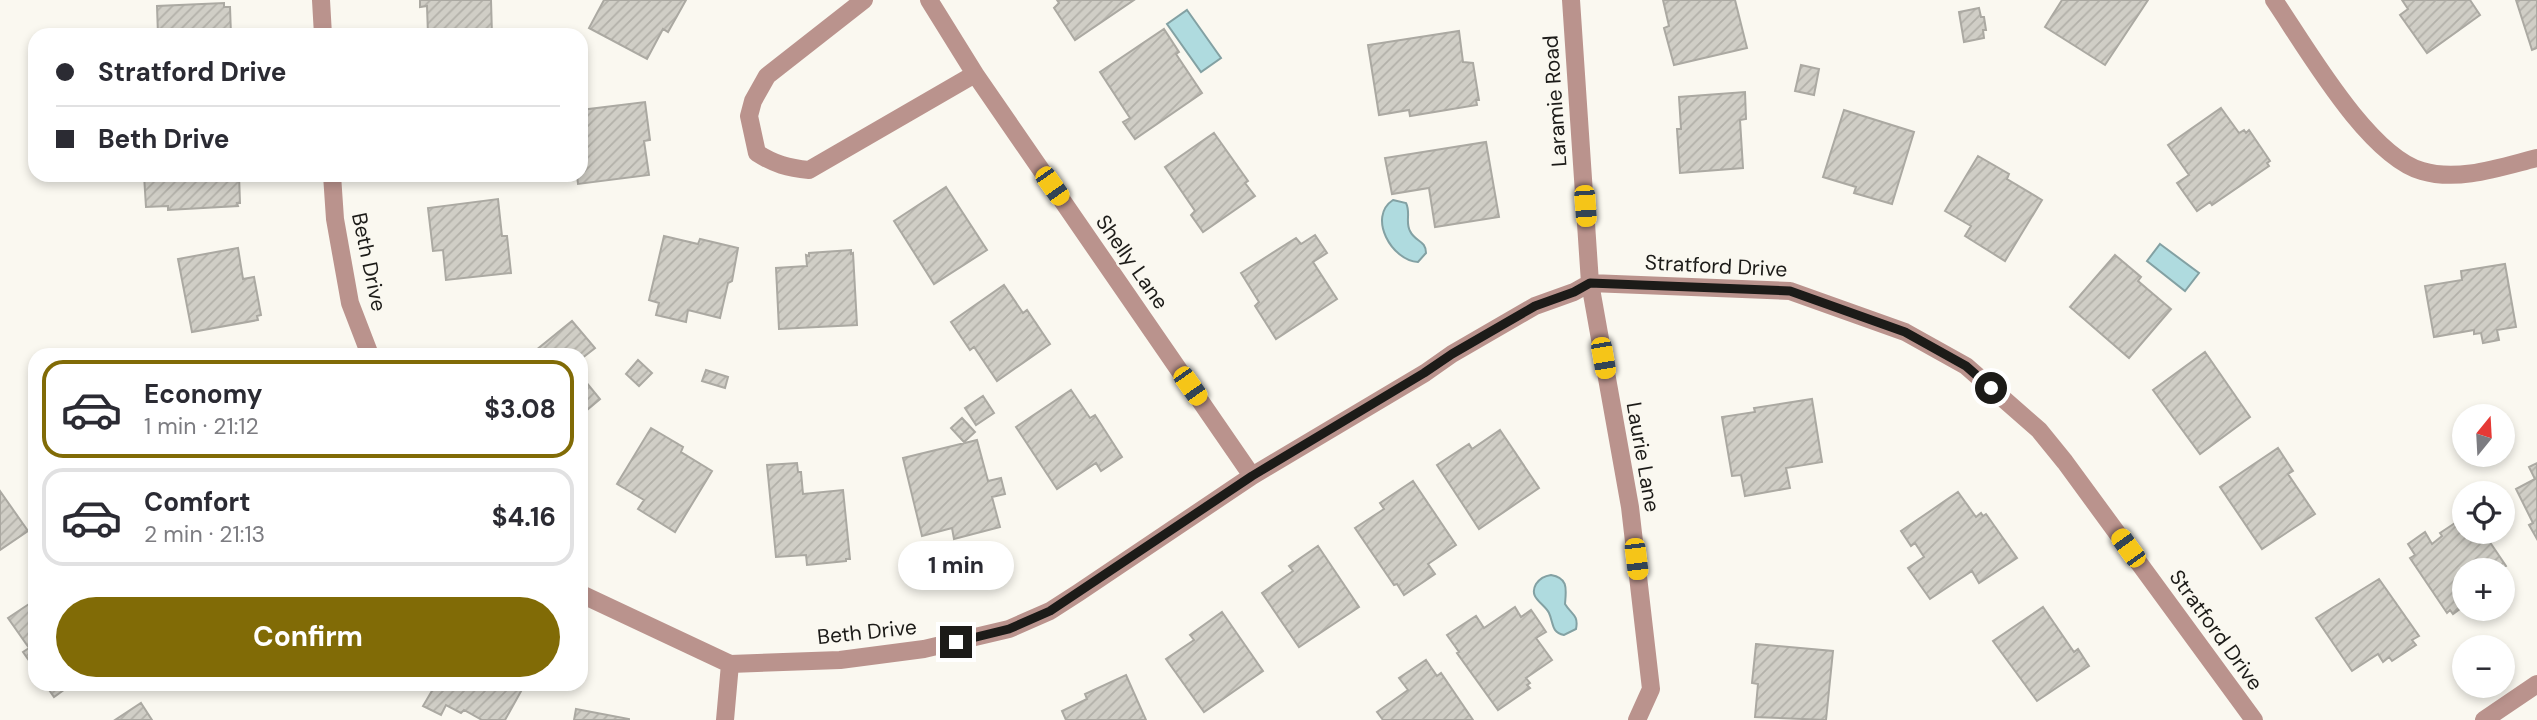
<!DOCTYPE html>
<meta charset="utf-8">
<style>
:root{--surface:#fff;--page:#f7f7f7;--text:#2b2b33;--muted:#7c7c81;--line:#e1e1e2;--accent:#816b06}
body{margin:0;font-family:"DM Sans",sans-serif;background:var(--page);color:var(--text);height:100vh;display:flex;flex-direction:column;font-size:26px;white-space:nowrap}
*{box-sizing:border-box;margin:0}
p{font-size:23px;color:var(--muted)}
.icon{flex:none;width:38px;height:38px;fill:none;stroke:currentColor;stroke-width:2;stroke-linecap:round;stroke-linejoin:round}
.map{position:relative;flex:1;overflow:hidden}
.sheet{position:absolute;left:28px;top:348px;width:560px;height:343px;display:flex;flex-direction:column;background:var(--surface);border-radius:21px;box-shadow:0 4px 10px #0003}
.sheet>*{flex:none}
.banner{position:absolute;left:28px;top:28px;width:560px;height:154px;border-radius:21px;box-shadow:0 4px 10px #0003;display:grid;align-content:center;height:154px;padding:0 28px;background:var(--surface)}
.needle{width:46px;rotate:18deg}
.fabs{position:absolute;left:2452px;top:404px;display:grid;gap:14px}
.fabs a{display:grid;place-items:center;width:63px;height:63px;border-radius:50%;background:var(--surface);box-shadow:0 4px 10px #0003;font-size:35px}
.end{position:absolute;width:32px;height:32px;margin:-16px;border:9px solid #1c1b18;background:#fff;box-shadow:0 0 0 4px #fff}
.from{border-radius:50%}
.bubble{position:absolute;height:49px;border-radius:24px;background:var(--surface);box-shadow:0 4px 10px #0003;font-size:23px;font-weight:700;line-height:49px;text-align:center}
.car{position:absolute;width:21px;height:42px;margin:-21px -10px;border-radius:9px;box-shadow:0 0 5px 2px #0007;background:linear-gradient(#f5c518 24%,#345 0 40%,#f5c518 0 76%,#345 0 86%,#f5c518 0)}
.banner b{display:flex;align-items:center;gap:24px;height:66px;font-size:26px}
.banner b+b{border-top:2px solid var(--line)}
.banner i{width:18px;height:18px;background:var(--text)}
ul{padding:12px 0 0;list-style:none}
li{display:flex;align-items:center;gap:21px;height:98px;margin:0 14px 10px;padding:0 14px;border:4px solid var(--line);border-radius:21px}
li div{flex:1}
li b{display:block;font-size:26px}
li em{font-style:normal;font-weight:700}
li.active{border-color:var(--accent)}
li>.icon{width:63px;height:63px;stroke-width:1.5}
.cta{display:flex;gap:14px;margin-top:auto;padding:14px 28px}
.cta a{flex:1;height:80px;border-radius:42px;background:var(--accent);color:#fff;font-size:28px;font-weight:700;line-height:80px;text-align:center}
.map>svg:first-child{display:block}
.water{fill:#afdbdf;stroke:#83a1a3;stroke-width:2}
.building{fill:url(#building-hatch);stroke:#aba9a2;stroke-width:2}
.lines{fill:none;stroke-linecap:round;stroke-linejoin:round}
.minor{stroke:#ba938d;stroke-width:18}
.tertiary{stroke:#ba938d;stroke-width:18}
.route{stroke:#1c1b18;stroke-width:9}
.labels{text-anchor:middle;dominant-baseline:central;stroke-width:5;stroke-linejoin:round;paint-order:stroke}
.street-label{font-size:21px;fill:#1c1b18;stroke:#faf8f0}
</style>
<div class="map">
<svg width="2537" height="720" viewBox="0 0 2537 720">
<defs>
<pattern id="building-hatch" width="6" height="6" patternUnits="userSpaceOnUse" patternTransform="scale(1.75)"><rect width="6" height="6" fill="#d0cec6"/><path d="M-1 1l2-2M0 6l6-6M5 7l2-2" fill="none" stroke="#b2b0a9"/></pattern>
</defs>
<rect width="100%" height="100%" fill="#faf8f0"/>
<path class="water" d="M1187,10L1221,58L1201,72L1167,24Z
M1393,200L1406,203C1411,213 1405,222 1410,231C1415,242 1426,240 1426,253L1418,262C1392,261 1367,217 1393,200Z
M2160,244L2199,273L2185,291L2147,261Z
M1551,575C1569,578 1566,590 1565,604C1571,614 1579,615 1576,629L1564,635C1551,632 1554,624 1549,613C1544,603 1528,598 1536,584C1540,578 1544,576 1551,575Z"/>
<path class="building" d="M420,0H491L492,35H428L427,6L420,7Z
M604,0H686L668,32L663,29L647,59L589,28Z
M1057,0H1134L1075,40L1054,8L1059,3Z
M1663,0H1735L1747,48L1674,65L1664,28L1669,26Z
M2062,0H2148L2105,65L2045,27Z
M2402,0H2470L2480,15L2427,53L2400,15L2408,9Z
M2516,0H2537V48L2532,50Z
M224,3V7H230L231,35H158L157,6Z
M1979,8L1981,17H1984L1986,30H1983L1984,38L1964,42L1959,12Z
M1164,29L1179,52L1176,54L1202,93L1135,139L1123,122L1130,118L1100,72Z
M1459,31L1463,62L1473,63L1479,100H1476L1477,105L1410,116L1409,110L1379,115L1368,45Z
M1801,65L1819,69L1814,95L1795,91Z
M1745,92L1746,119L1740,120L1743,168L1680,173L1677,129H1681L1679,97Z
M645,102L650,140L644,141L649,175L578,184L577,175H581V110Z
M2221,108L2239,133L2244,130L2246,133L2249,130L2270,161L2267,163L2269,166L2212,205L2210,202L2197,211L2177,183L2189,175L2168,145Z
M1844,110L1914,132L1892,204L1854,193L1856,187L1823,177Z
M1214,133L1248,181L1245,183L1255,196L1203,232L1191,215L1195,211L1165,167Z
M1486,142L1499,217L1435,227L1429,188L1392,194L1385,158Z
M1978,156L2009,174L2007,179L2042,200L2005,261L1965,236L1971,226L1945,211Z
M144,175H239L240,203H237L238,206L168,210V206L146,207Z
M946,187L987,250L934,284L894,221Z
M498,199L502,236H507L511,273L446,280L443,250L433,251L428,208Z
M1315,235L1327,253L1313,262L1337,299L1276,339L1255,306L1259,302L1241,273L1296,238L1301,244Z
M664,236L698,244L700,239L738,248L732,281L728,283L720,318L688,310L686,322L656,315L659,303L649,300Z
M238,248L243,279L254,277L261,315L257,316L258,320L192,332L178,259Z
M851,250V254L853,253L857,325L779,329L776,268L807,266L806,255L809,256V253Z
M2115,255L2141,277L2138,281L2171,309L2129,358L2070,307Z
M2505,264L2516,327L2497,330L2499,340L2483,343L2481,333L2474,334V330L2434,337L2425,286L2462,280L2461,271Z
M1004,285L1023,313L1027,310L1050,344L997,381L974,347L970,350L951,322Z
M572,321L595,348L581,359V355H530Z
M2205,352L2250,417L2200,454L2153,390Z
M638,360L652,373L639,386L626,374Z
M706,370L728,377L725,388L702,381Z
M581,376L600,399L581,415Z
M1071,390L1090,418L1095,415L1122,457L1101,471L1096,463L1057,489L1016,427Z
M983,396L994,413L976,425L965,408Z
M1812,399L1822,462L1786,468L1790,488L1745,496L1741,475L1732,476L1722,417L1755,412L1754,408Z
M962,418L975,432L964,442L951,428Z
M651,428L683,447L681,452L712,471L675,532L638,509L644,500L617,484Z
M1500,430L1539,488L1479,529L1437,465L1469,444L1472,449Z
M977,440L988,481L1001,478L1005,494L992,497L1000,527L954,539L952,528L922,536L903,458Z
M2278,448L2293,471L2288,474L2315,514L2262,549L2220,487Z
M797,463L798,472H801L803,494L843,490L850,559H846V561L807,565L806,555L776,557L767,465Z
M2537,463V539L2529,525L2533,523L2516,489L2535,479L2529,467Z
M1413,481L1456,545L1428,564L1435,574L1404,595L1397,584L1394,585L1355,528L1384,509L1380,503Z
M0,491L28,531L0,550Z
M1958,492L1976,517L1981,513L1983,516L1986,514L2017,558L1979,583L1972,571L1930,599L1908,568L1924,557L1915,543L1911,546L1901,531Z
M2464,517V532H2483L2506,566L2500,570H2464V606L2453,614L2450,610L2447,613L2410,558L2415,555L2408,544L2425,532L2432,544L2442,536L2440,533Z
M1318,546L1359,607L1299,647L1262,593L1293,571L1289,566Z
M2379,579L2419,636L2412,640L2416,645L2392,661L2389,657L2383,662L2378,654L2352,671L2316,618Z
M35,600V669L23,652L29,648L8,618Z
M1515,607L1521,617L1531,610L1536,617L1546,632L1536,638L1552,660L1526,678L1530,683L1527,685L1530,688L1498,710L1457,653L1459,652L1447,635L1476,616L1484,628Z
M2043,607L2074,652L2078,649L2089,666L2037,701L1993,641Z
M1222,612L1263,671L1204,712L1166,659L1194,640L1190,635Z
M1756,644L1833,651L1826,720L1755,717L1758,684L1752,683Z
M1426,660L1437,676L1441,673L1473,720H1383L1377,712L1408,690L1399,678Z
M1126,675L1146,720H1066L1062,711L1087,699L1085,694Z
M45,684H72L54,697Z
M436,684H525L505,720H482L464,710L461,713L446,705L441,715L423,706Z
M141,703L152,720H115Z
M576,709L629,719V720H574Z"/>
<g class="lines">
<path class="minor" d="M321,0L323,35
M864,0L767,76L753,101L749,116L757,153C774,164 788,168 809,170L975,74L929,0
M1571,0L1590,283L1630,507L1651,689L1637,720
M2274,0C2306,47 2368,156 2422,171C2459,182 2501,167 2537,158
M975,74L1252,476
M332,175L335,219L350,303L370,355
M581,594L730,664L840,660L924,649L1009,629L1050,611L1078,593L1252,476L1425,373L1452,354L1535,306L1574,292L1590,283L1790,291L1905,332L1966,366L2039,430L2065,462L2254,720
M725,720L730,664"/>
<path class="tertiary" d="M2484,720L2537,684"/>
</g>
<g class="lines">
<path class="route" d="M956,642L1009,629L1050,611L1252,476L1424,373L1452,354L1535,306L1574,292L1590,283L1790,291L1905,332L1966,366L1991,388"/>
</g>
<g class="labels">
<g class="street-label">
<text transform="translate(1555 101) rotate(-94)">Laramie Road</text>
<text transform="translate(369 262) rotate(78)">Beth Drive</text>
<text transform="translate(1132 262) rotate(55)">Shelly Lane</text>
<text transform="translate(1716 266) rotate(3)">Stratford Drive</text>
<text transform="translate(1643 457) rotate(80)">Laurie Lane</text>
<text transform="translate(2216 630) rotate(54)">Stratford Drive</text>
<text transform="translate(867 632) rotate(-6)">Beth Drive</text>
</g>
</g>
</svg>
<div class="fabs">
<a><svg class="needle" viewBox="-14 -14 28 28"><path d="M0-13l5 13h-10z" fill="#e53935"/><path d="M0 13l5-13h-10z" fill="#7c7c81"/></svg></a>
<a><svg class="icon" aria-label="locate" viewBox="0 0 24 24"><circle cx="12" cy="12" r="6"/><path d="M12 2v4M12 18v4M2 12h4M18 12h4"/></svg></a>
<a>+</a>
<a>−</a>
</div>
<i class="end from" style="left:1991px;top:388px"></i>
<i class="end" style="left:956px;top:642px"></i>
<div class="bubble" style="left:898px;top:541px;width:116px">1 min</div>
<i class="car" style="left:1052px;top:186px;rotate:145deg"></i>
<i class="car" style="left:1585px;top:206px;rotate:176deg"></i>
<i class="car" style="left:1603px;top:358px;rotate:170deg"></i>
<i class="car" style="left:1190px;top:386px;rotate:145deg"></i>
<i class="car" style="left:2128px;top:548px;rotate:324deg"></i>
<i class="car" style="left:1636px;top:559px;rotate:173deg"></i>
<div class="banner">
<b><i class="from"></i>Stratford Drive</b>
<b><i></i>Beth Drive</b>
</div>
<section class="sheet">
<ul>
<li class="active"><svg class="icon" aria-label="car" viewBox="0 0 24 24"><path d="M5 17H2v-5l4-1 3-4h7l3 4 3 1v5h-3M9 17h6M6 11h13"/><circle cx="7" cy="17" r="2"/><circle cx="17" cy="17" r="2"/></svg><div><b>Economy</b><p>1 min · 21:12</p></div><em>$3.08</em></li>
<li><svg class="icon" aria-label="car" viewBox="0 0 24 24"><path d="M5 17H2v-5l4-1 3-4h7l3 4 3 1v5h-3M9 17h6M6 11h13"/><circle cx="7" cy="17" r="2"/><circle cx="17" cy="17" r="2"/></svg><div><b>Comfort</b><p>2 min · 21:13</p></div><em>$4.16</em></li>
</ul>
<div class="cta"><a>Confirm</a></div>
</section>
</div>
